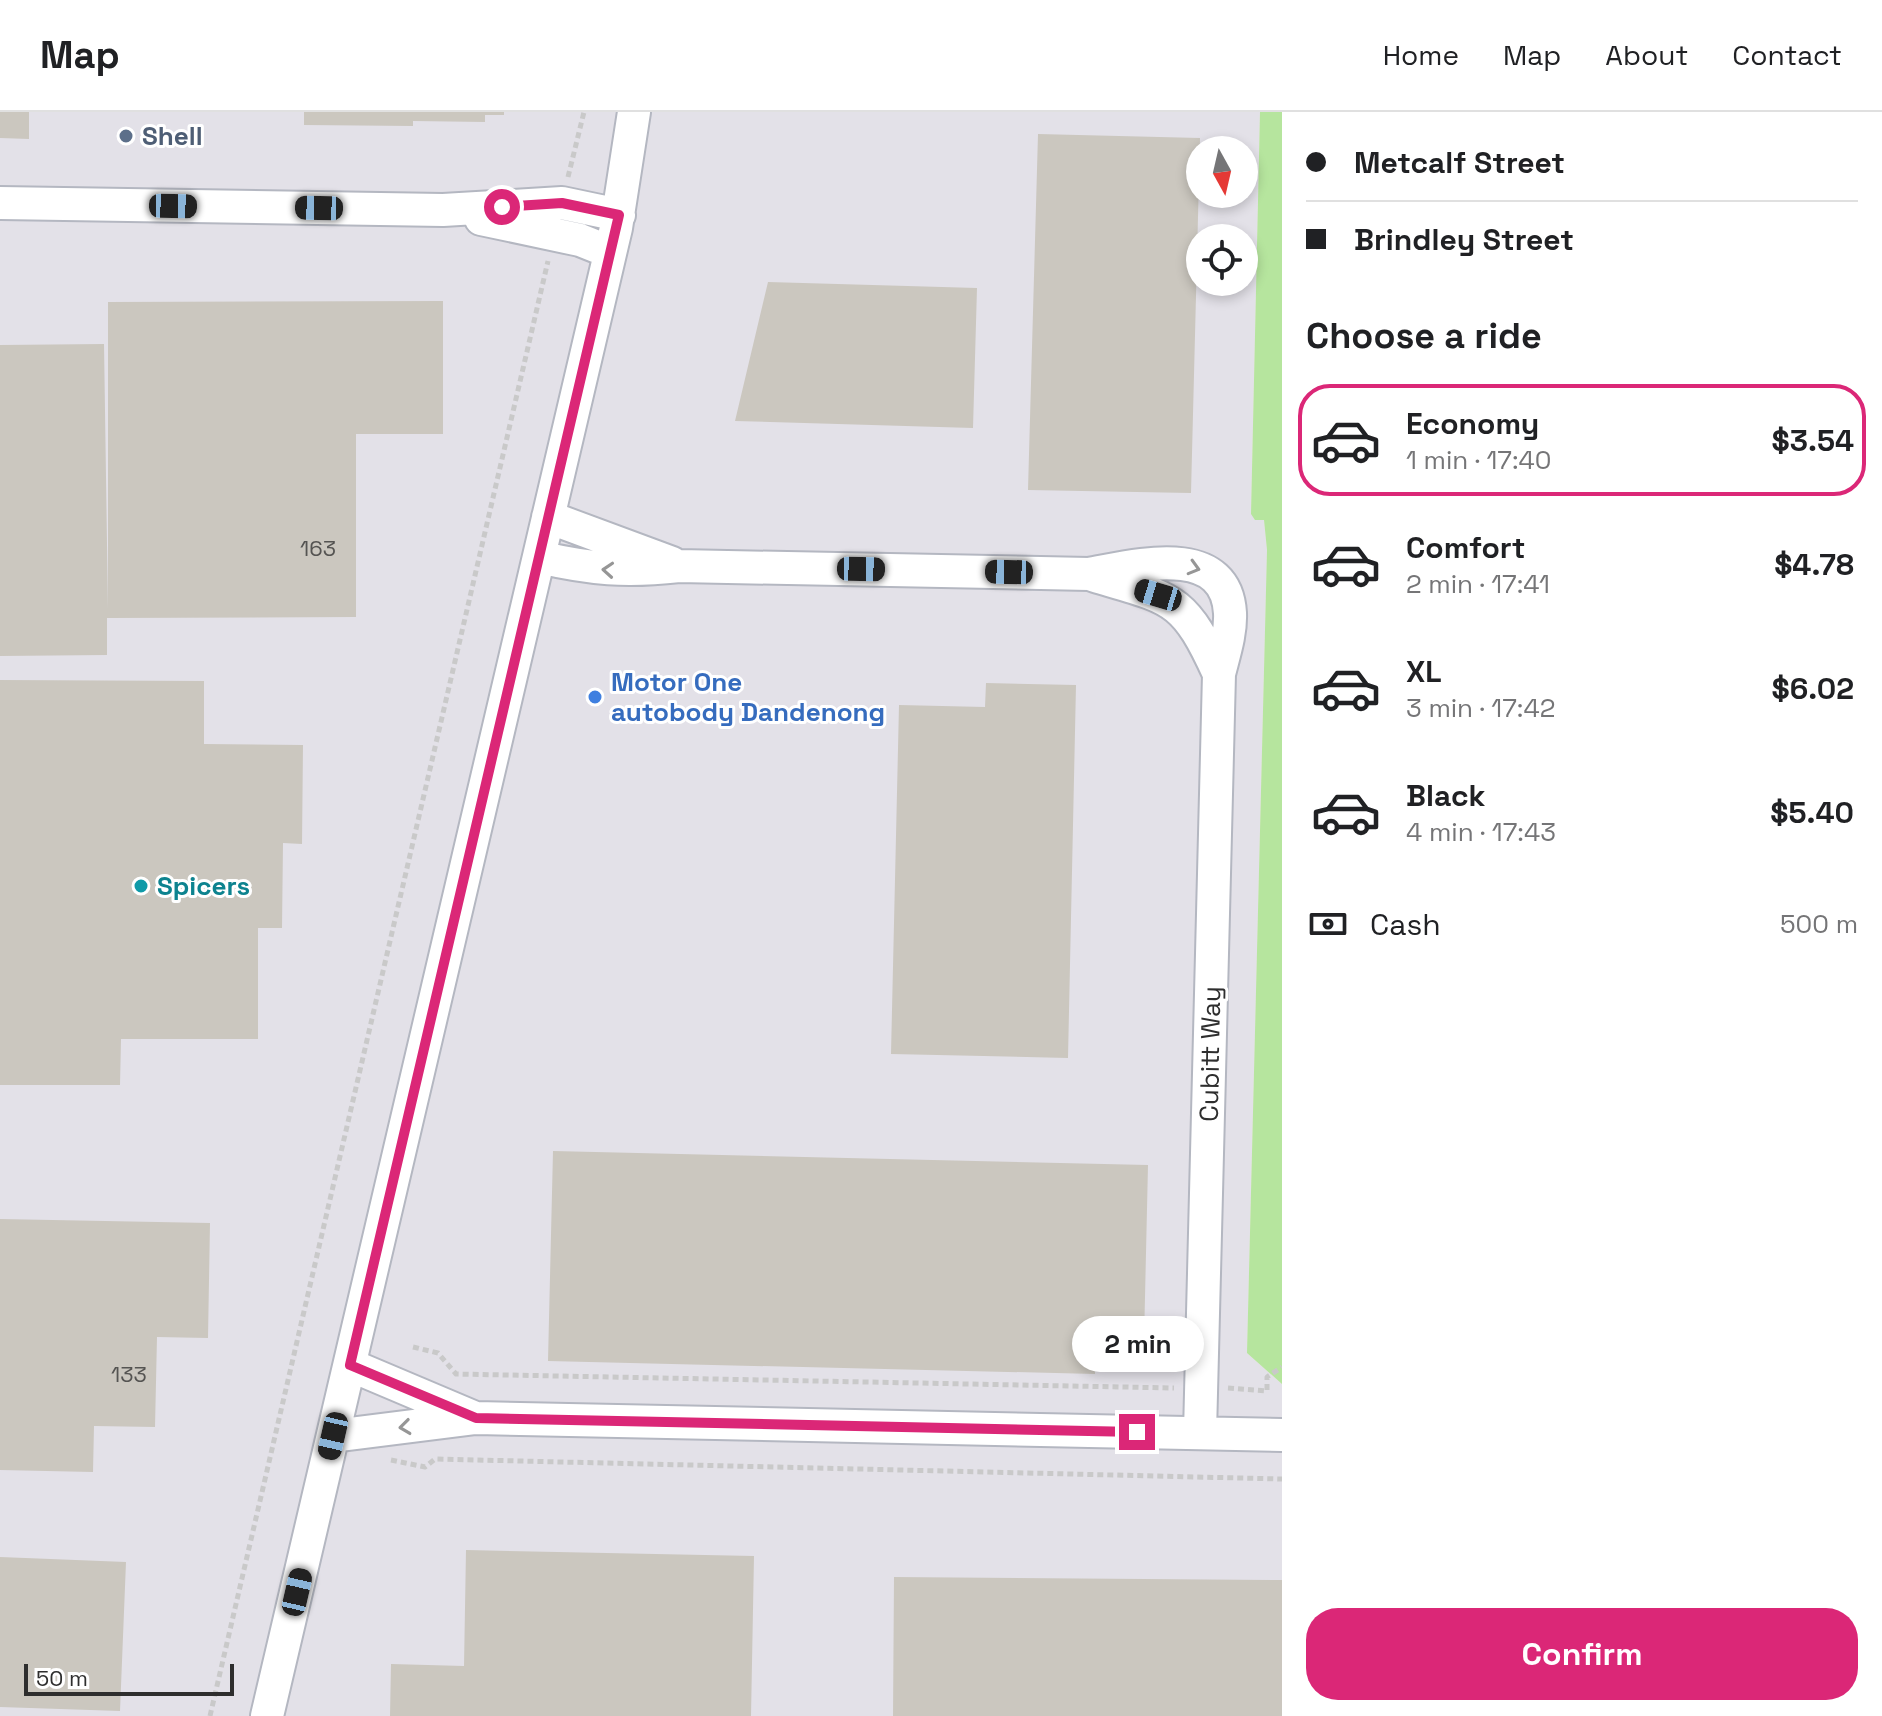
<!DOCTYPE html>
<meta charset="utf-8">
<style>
:root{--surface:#fff;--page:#f2f2f2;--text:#202124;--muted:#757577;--line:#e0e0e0;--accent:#db2777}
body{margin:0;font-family:"Space Grotesk",sans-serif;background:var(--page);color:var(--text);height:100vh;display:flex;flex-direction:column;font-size:30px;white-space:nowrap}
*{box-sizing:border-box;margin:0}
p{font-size:26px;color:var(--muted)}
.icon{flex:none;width:44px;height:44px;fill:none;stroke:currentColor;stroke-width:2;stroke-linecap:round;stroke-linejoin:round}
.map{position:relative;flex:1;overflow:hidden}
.panel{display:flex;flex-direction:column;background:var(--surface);width:600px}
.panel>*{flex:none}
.top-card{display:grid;align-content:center;height:176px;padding:0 24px;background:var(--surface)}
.needle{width:52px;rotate:172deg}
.buttons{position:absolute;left:1186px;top:24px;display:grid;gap:16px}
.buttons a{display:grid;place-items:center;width:72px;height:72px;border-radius:50%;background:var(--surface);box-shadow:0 4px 12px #0003;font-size:40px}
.scale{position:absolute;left:24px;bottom:20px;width:210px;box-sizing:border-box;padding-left:8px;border:4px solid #2e2e2e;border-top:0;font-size:22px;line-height:28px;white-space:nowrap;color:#2e2e2e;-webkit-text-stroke:6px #fff;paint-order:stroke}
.end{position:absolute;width:36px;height:36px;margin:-18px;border:10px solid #db2777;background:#fff;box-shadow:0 0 0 4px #fff}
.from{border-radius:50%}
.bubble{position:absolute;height:56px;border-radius:28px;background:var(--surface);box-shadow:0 4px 12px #0003;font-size:26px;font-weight:700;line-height:56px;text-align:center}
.car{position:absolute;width:24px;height:48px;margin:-24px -12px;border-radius:10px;box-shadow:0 0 6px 2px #0007;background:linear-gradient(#222 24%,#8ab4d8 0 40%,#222 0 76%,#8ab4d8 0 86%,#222 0)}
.top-card b{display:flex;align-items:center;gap:28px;height:76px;font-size:30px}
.top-card b+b{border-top:2px solid var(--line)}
.top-card i{width:20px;height:20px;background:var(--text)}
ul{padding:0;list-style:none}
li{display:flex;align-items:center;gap:24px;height:112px;margin:0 16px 12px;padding:0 8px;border:4px solid transparent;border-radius:32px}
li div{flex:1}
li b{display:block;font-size:30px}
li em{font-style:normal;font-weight:700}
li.selected{border-color:var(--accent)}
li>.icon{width:72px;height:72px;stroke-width:1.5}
h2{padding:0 24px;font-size:36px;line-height:96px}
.pay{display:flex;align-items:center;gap:20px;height:88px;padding:0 24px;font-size:30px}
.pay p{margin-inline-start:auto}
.button{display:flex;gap:16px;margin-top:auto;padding:16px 24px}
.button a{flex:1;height:92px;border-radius:32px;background:var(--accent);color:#fff;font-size:32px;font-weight:700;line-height:92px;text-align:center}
header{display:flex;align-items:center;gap:48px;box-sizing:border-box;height:112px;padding:0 40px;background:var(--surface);border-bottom:2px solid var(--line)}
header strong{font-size:38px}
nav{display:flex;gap:44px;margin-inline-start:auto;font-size:28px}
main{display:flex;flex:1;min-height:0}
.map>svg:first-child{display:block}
.industrial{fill:#e3e1e8;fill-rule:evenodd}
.green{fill:#b6e59e}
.building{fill:#cbc7bf}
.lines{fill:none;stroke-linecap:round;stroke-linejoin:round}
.street-casing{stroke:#b4b7c1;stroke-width:36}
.path{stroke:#c9c9c9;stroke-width:5;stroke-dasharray:6 4;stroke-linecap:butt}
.street{stroke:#fff;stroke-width:32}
.oneway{stroke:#969696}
.route{stroke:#db2777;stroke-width:10}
.service-dot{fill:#5c6f8a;stroke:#fff;stroke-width:3}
.shop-dot{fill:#3f7fe0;stroke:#fff;stroke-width:3}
.culture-dot{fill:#0f9aa8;stroke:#fff;stroke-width:3}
.labels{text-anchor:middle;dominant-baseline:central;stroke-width:6;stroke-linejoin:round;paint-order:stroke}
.number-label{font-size:22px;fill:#555452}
.service-label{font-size:26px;font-weight:bold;fill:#4e5e75;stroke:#fff;text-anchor:start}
.shop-label{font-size:26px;font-weight:bold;fill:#366cbe;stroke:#fff;text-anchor:start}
.culture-label{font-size:26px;font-weight:bold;fill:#0d838f;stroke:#fff;text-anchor:start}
.street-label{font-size:26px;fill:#2e2e2e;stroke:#fff}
</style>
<header>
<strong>Map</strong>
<nav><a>Home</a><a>Map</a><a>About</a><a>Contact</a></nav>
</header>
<main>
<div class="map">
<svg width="1282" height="1604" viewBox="0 0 1282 1604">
<rect width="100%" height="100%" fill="#efe9e1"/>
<path class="industrial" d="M0,0H1260L1251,402L1264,408L1267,438L1247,1241L1282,1272V1604H0ZM1200,38H1244V82H1200ZM1200,126H1244V170H1200Z"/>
<path class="green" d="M1260,0H1282V1272L1247,1241L1267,438L1264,408H1255L1251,402Z"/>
<path class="building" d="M0,0H29V27L0,26Z
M304,0H504V3H485V10L413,9V14L304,13Z
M1038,22L1200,26L1191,381L1028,378Z
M768,170L977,176L973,316L735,309Z
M443,189V322H356V505L107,506V543L0,544V233L104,232L108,497V190Z
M0,568L204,569V632L303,633L302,732L283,731L282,816H258V927H121L120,973H0Z
M986,571L1076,573L1068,946L891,942L899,593L985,595Z
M553,1039L1148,1053L1144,1229L1096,1227L1095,1262L548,1249Z
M0,1107L210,1111L208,1226L157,1225L155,1315L94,1314L93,1360L0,1358Z
M466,1438L754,1444L751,1604H390L391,1552L464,1554Z
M0,1445L126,1450L120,1599L0,1595Z
M894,1465L1282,1468V1604H893Z"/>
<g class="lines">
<defs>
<path id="street" d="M0,91L443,98L562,91L619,103
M481,107L580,128L610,140
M548,405L672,451
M539,445C590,457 626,460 679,454L1089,462C1134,454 1226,429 1230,501C1231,521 1224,542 1219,562L1200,1321
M1095,464C1173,487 1184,485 1219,562
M350,1253L473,1305
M333,1324L476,1306L1282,1323
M267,1604L616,116L634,0"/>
</defs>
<use href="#street" class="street-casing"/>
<path class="path" d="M568,65L584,0
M413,1235L438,1241L456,1262L1174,1276
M1228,1276L1267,1279V1265L1282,1255
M391,1348L425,1355L435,1347L1282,1367
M210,1604L548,149"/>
<use href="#street" class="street"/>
</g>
<defs><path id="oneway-chevron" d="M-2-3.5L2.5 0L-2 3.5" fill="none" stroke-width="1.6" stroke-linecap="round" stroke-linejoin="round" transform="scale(2)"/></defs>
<g class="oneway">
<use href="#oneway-chevron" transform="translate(1194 456) rotate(16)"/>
<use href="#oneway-chevron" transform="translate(608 458) rotate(-176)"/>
<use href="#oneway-chevron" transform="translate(405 1315) rotate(173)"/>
</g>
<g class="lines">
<path class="route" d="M502,95L562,91L619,103L350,1253L476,1306L1137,1320"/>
</g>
<circle class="service-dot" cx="126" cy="24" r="8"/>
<circle class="shop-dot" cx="595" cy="585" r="8"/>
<circle class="culture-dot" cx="141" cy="774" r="8"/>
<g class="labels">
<g class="number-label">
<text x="318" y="436">163</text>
<text x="129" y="1262">133</text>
</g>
<g class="service-label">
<text x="142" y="24">Shell</text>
</g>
<g class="shop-label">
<text x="611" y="570">Motor One<tspan x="611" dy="30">autobody Dandenong</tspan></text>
</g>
<g class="culture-label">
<text x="157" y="774">Spicers</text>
</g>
<g class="street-label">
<text transform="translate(1210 942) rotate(-89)">Cubitt Way</text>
</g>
</g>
</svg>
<div class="buttons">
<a><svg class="needle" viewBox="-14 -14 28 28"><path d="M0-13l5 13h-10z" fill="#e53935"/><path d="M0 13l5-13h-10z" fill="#757577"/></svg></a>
<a><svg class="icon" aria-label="locate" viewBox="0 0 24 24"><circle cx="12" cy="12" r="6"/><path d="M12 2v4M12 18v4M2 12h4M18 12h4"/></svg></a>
</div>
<div class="scale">50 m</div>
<i class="end from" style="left:502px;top:95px"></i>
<i class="end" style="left:1137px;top:1320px"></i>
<div class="bubble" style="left:1072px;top:1204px;width:132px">2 min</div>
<i class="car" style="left:173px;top:94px;rotate:91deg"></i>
<i class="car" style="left:319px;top:96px;rotate:271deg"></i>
<i class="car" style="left:861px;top:457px;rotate:91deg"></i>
<i class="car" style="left:1009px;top:460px;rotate:271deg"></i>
<i class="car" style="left:1158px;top:483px;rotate:287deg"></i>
<i class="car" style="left:333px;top:1324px;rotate:193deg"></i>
<i class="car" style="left:297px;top:1480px;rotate:13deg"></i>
</div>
<section class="panel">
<div class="top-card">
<b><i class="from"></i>Metcalf Street</b>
<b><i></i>Brindley Street</b>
</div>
<h2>Choose a ride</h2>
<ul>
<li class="selected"><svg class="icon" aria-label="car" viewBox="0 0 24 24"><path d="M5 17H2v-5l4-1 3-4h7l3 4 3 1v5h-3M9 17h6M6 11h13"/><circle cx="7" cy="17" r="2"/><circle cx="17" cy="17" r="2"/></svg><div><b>Economy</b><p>1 min · 17:40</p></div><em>$3.54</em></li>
<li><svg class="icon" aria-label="car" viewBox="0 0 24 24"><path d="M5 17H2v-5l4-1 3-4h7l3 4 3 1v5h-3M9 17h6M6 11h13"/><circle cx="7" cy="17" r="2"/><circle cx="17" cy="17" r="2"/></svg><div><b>Comfort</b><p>2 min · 17:41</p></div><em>$4.78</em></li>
<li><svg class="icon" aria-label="car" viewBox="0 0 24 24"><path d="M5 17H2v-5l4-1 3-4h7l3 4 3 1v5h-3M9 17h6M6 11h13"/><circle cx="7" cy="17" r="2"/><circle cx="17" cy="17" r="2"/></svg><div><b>XL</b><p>3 min · 17:42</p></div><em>$6.02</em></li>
<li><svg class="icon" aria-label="car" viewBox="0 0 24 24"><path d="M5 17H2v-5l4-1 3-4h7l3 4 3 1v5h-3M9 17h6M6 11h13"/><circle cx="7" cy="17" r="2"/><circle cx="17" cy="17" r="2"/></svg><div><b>Black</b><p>4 min · 17:43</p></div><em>$5.40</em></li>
</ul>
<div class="pay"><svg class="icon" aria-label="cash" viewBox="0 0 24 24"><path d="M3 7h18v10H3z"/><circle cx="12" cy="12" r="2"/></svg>Cash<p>500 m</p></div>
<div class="button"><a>Confirm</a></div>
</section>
</main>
